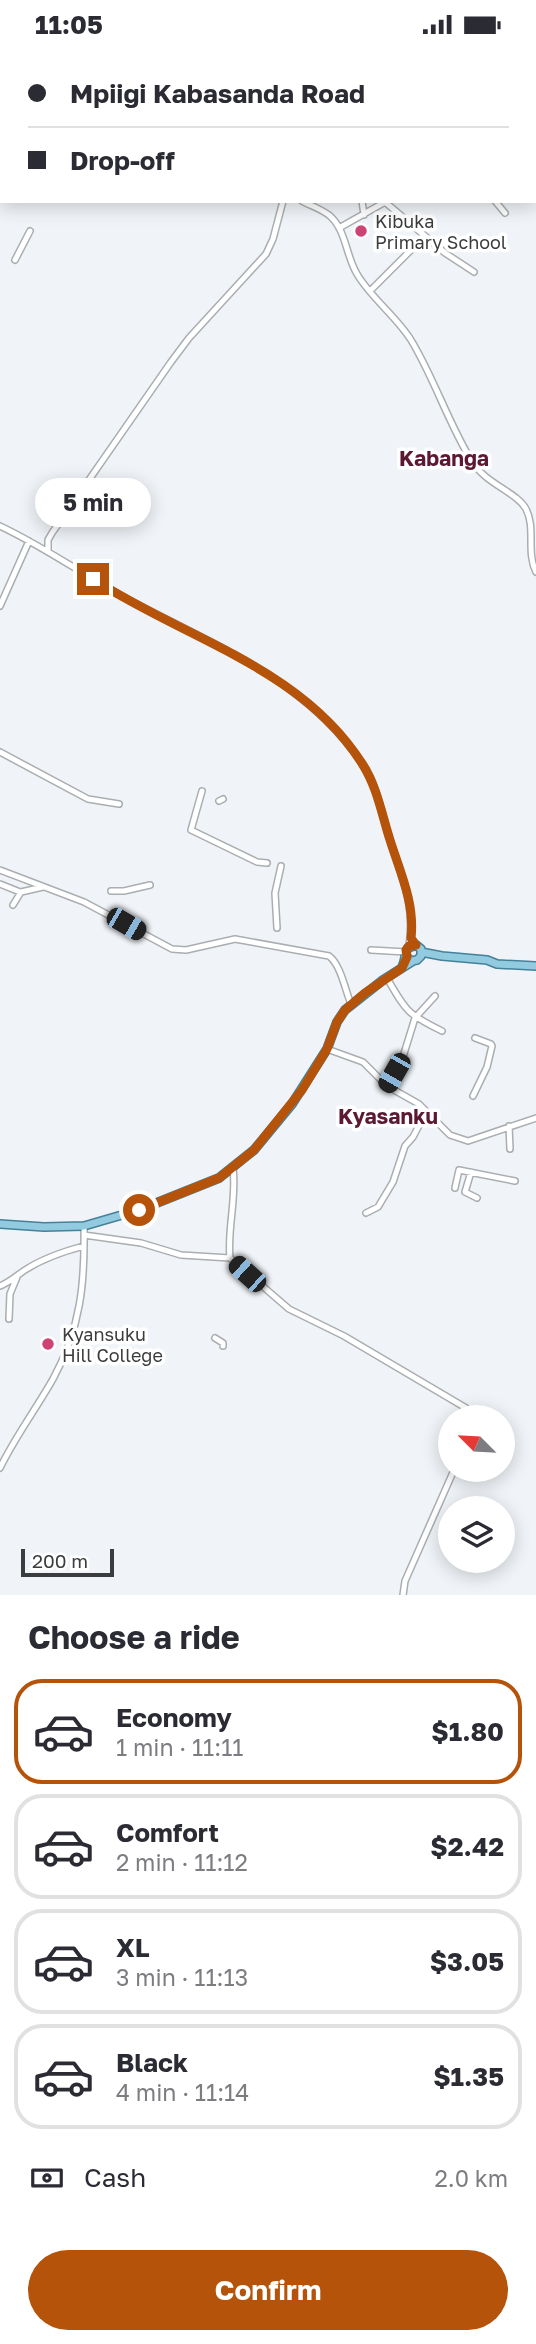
<!DOCTYPE html>
<meta charset="utf-8">
<style>
:root{--surface:#fff;--page:#f2f2f3;--text:#2b2b33;--muted:#7c7c81;--line:#e1e1e2;--accent:#b45309}
body{margin:0;font-family:"Golos Text",sans-serif;background:var(--page);color:var(--text);height:100vh;display:flex;flex-direction:column;font-size:26px;white-space:nowrap}
*{box-sizing:border-box;margin:0}
p{font-size:23px;color:var(--muted)}
.icon{flex:none;width:38px;height:38px;fill:none;stroke:currentColor;stroke-width:2;stroke-linecap:round;stroke-linejoin:round}
.map{position:relative;height:1546px;overflow:hidden}
.panel{display:flex;flex-direction:column;background:var(--surface);flex:1}
.panel>*{flex:none}
.hud{position:absolute;left:0px;top:0px;width:537px;height:154px;box-shadow:0 4px 18px #0003;display:grid;align-content:center;height:154px;padding:0 28px;background:var(--surface)}
.needle{width:46px;rotate:294deg}
.fabs{position:absolute;left:438px;top:1356px;display:grid;gap:14px}
.fabs a{display:grid;place-items:center;width:77px;height:77px;border-radius:50%;background:var(--surface);box-shadow:0 4px 18px #0003;font-size:35px}
.scale{position:absolute;left:21px;bottom:18px;width:93px;box-sizing:border-box;padding-left:7px;border:4px solid #3b3c3d;border-top:0;font-size:19px;line-height:24px;white-space:nowrap;color:#3b3c3d;-webkit-text-stroke:5px #fff;paint-order:stroke}
.end{position:absolute;width:32px;height:32px;margin:-16px;border:9px solid #b45309;background:#fff;box-shadow:0 0 0 4px #fff}
.from{border-radius:50%}
.bubble{position:absolute;height:49px;border-radius:24px;background:var(--surface);box-shadow:0 4px 18px #0003;font-size:23px;font-weight:700;line-height:49px;text-align:center}
.car{position:absolute;width:21px;height:42px;margin:-21px -10px;border-radius:9px;box-shadow:0 0 5px 2px #0007;background:linear-gradient(#222 24%,#8ab4d8 0 40%,#222 0 76%,#8ab4d8 0 86%,#222 0)}
.hud b{display:flex;align-items:center;gap:24px;height:66px;font-size:26px}
.hud b+b{border-top:2px solid var(--line)}
.hud i{width:18px;height:18px;background:var(--text)}
ul{padding:0;list-style:none}
li{display:flex;align-items:center;gap:21px;height:105px;margin:0 14px 10px;padding:0 14px;border:4px solid var(--line);border-radius:28px}
li div{flex:1}
li b{display:block;font-size:26px}
li em{font-style:normal;font-weight:700}
li.active{border-color:var(--accent)}
li>.icon{width:63px;height:63px;stroke-width:1.5}
h2{padding:0 28px;font-size:32px;line-height:84px}
.pay{display:flex;align-items:center;gap:18px;height:77px;padding:0 28px;font-size:26px}
.pay p{margin-inline-start:auto}
.action{display:flex;gap:14px;margin-top:auto;padding:14px 28px}
.action a{flex:1;height:80px;border-radius:42px;background:var(--accent);color:#fff;font-size:28px;font-weight:700;line-height:80px;text-align:center}
.status{display:flex;justify-content:space-between;align-items:center;height:49px;padding:0 35px;background:var(--surface);direction:ltr}
.status svg{height:19px;fill:currentColor}
.map>svg:first-child{display:block}
.lines{fill:none;stroke-linecap:round;stroke-linejoin:round}
.minor-casing{stroke:#aaaeb1;stroke-width:8}
.major-casing{stroke:#458199;stroke-width:10}
.minor{stroke:#fff;stroke-width:5}
.major{stroke:#92cae0;stroke-width:7}
.route{stroke:#b45309;stroke-width:9}
.poi-dot{fill:#ce4274;stroke:#fff;stroke-width:2.5}
.labels{text-anchor:middle;dominant-baseline:central;stroke-width:7;stroke-linejoin:round;paint-order:stroke}
.poi-label{font-size:18px;fill:#3b3c3d;stroke:#fff;text-anchor:start}
.quarter-label{font-size:21px;font-weight:bold;fill:#5c1931;stroke:#fff}
</style>
<div class="status"><b>11:05</b><svg viewBox="0 0 49 12"><path d="M0 12V9h3v3zM5 12V6h3v6zM10 12V3h3v9zM15 12V0h3v12zM26 1h20v11H26zM47 4h2v5h-2z"/></svg></div>
<div class="map">
<svg width="536" height="1546" viewBox="0 0 536 1546">
<rect width="100%" height="100%" fill="#f0f4f8"/>
<g class="lines">
<defs>
<path id="minor" d="M206,0L207,2
M481,0L482,2
M340,2L341,0
M433,2L434,0
M536,39V41
M536,76V75
M0,83L2,84
M302,152C311,157 322,160 330,167C346,181 346,207 357,225C371,249 396,267 411,291C434,329 448,373 471,411C485,435 517,443 526,460C536,479 526,503 536,523
M362,152L364,166
M495,152L505,164
M385,153L445,204L474,223
M339,179L385,153
M15,211L30,182
M370,242L416,196
M0,477C45,498 85,527 129,551C216,597 304,630 362,714C378,737 382,768 391,794C403,832 415,856 409,897
M48,501V491L52,484L171,313L189,289L266,205L273,190L283,152
M0,557L29,492
M0,703L88,750L119,755
M202,742L191,781L257,813L267,814
M219,752L223,750
M0,821L84,853L172,900L186,901L235,890L329,907C341,916 345,941 351,955
M0,835L20,843
M111,842H124L150,836
M13,856L21,843L43,838
M277,879L275,844L281,817
M371,901L406,903
M387,929C406,962 407,965 442,982
M327,1000L363,1013L387,1037L419,1055L450,1086L468,1092L536,1069
M387,1037L402,1011L415,969L435,947
M473,1047L487,1018L492,997L491,995L475,989
M509,1077L510,1100
M233,1119C237,1149 227,1179 230,1209L289,1260L344,1287L466,1359L468,1368
M471,1123L465,1143L477,1149
M455,1139L459,1121L515,1132
M366,1164L378,1158L393,1133L405,1097L413,1088L426,1063
M84,1186L141,1194L181,1206L230,1209
M0,1237C10,1233 16,1227 25,1221C42,1210 65,1202 84,1197
M9,1270L10,1245L17,1228
M215,1289L223,1294V1297
M0,1419C15,1388 36,1360 53,1330C81,1279 85,1233 84,1177
M403,1546L405,1532L454,1421"/>
<path id="major" d="M421,903L442,907L487,911L497,915L536,917
M402,918C406,911 404,905 408,899L416,896L421,900V907L417,911L411,912L407,908
M0,1175L44,1178L84,1177L139,1161L219,1129L254,1101L292,1055L327,1000L337,973L345,961L383,931L413,912"/>
</defs>
<use href="#minor" class="minor-casing"/>
<use href="#major" class="major-casing"/>
<use href="#minor" class="minor"/>
<use href="#major" class="major"/>
</g>
<g class="lines">
<path class="route" d="M93,530C185,590 302,618 363,716C377,738 382,766 390,791C400,823 415,854 411,889L416,896L409,897L406,901L407,908L402,919L365,944L345,961L337,973L327,1000L302,1041L254,1101L219,1129L139,1161"/>
</g>
<g class="poi-dot">
<circle cx="361" cy="182" r="7"/>
<circle cx="48" cy="1295" r="7"/>
</g>
<g class="labels">
<g class="poi-label">
<text x="375" y="172">Kibuka<tspan x="375" dy="21">Primary School</tspan></text>
<text x="62" y="1285">Kyansuku<tspan x="62" dy="21">Hill College</tspan></text>
</g>
<g class="quarter-label">
<text x="444" y="409">Kabanga</text>
<text x="388" y="1067">Kyasanku</text>
</g>
</g>
</svg>
<div class="fabs">
<a><svg class="needle" viewBox="-14 -14 28 28"><path d="M0-13l5 13h-10z" fill="#e53935"/><path d="M0 13l5-13h-10z" fill="#7c7c81"/></svg></a>
<a><svg class="icon" aria-label="layers" viewBox="0 0 24 24"><path d="M12 4l9 5-9 5-9-5zM3 14l9 5 9-5"/></svg></a>
</div>
<div class="scale">200 m</div>
<i class="end from" style="left:139px;top:1161px"></i>
<i class="end" style="left:93px;top:530px"></i>
<div class="bubble" style="left:35px;top:429px;width:116px">5 min</div>
<i class="car" style="left:126px;top:875px;rotate:120deg"></i>
<i class="car" style="left:394px;top:1024px;rotate:210deg"></i>
<i class="car" style="left:247px;top:1225px;rotate:312deg"></i>
<div class="hud">
<b><i class="from"></i>Mpiigi Kabasanda Road</b>
<b><i></i>Drop-off</b>
</div>
</div>
<section class="panel">
<h2>Choose a ride</h2>
<ul>
<li class="active"><svg class="icon" aria-label="car" viewBox="0 0 24 24"><path d="M5 17H2v-5l4-1 3-4h7l3 4 3 1v5h-3M9 17h6M6 11h13"/><circle cx="7" cy="17" r="2"/><circle cx="17" cy="17" r="2"/></svg><div><b>Economy</b><p>1 min · 11:11</p></div><em>$1.80</em></li>
<li><svg class="icon" aria-label="car" viewBox="0 0 24 24"><path d="M5 17H2v-5l4-1 3-4h7l3 4 3 1v5h-3M9 17h6M6 11h13"/><circle cx="7" cy="17" r="2"/><circle cx="17" cy="17" r="2"/></svg><div><b>Comfort</b><p>2 min · 11:12</p></div><em>$2.42</em></li>
<li><svg class="icon" aria-label="car" viewBox="0 0 24 24"><path d="M5 17H2v-5l4-1 3-4h7l3 4 3 1v5h-3M9 17h6M6 11h13"/><circle cx="7" cy="17" r="2"/><circle cx="17" cy="17" r="2"/></svg><div><b>XL</b><p>3 min · 11:13</p></div><em>$3.05</em></li>
<li><svg class="icon" aria-label="car" viewBox="0 0 24 24"><path d="M5 17H2v-5l4-1 3-4h7l3 4 3 1v5h-3M9 17h6M6 11h13"/><circle cx="7" cy="17" r="2"/><circle cx="17" cy="17" r="2"/></svg><div><b>Black</b><p>4 min · 11:14</p></div><em>$1.35</em></li>
</ul>
<div class="pay"><svg class="icon" aria-label="cash" viewBox="0 0 24 24"><path d="M3 7h18v10H3z"/><circle cx="12" cy="12" r="2"/></svg>Cash<p>2.0 km</p></div>
<div class="action"><a>Confirm</a></div>
</section>
